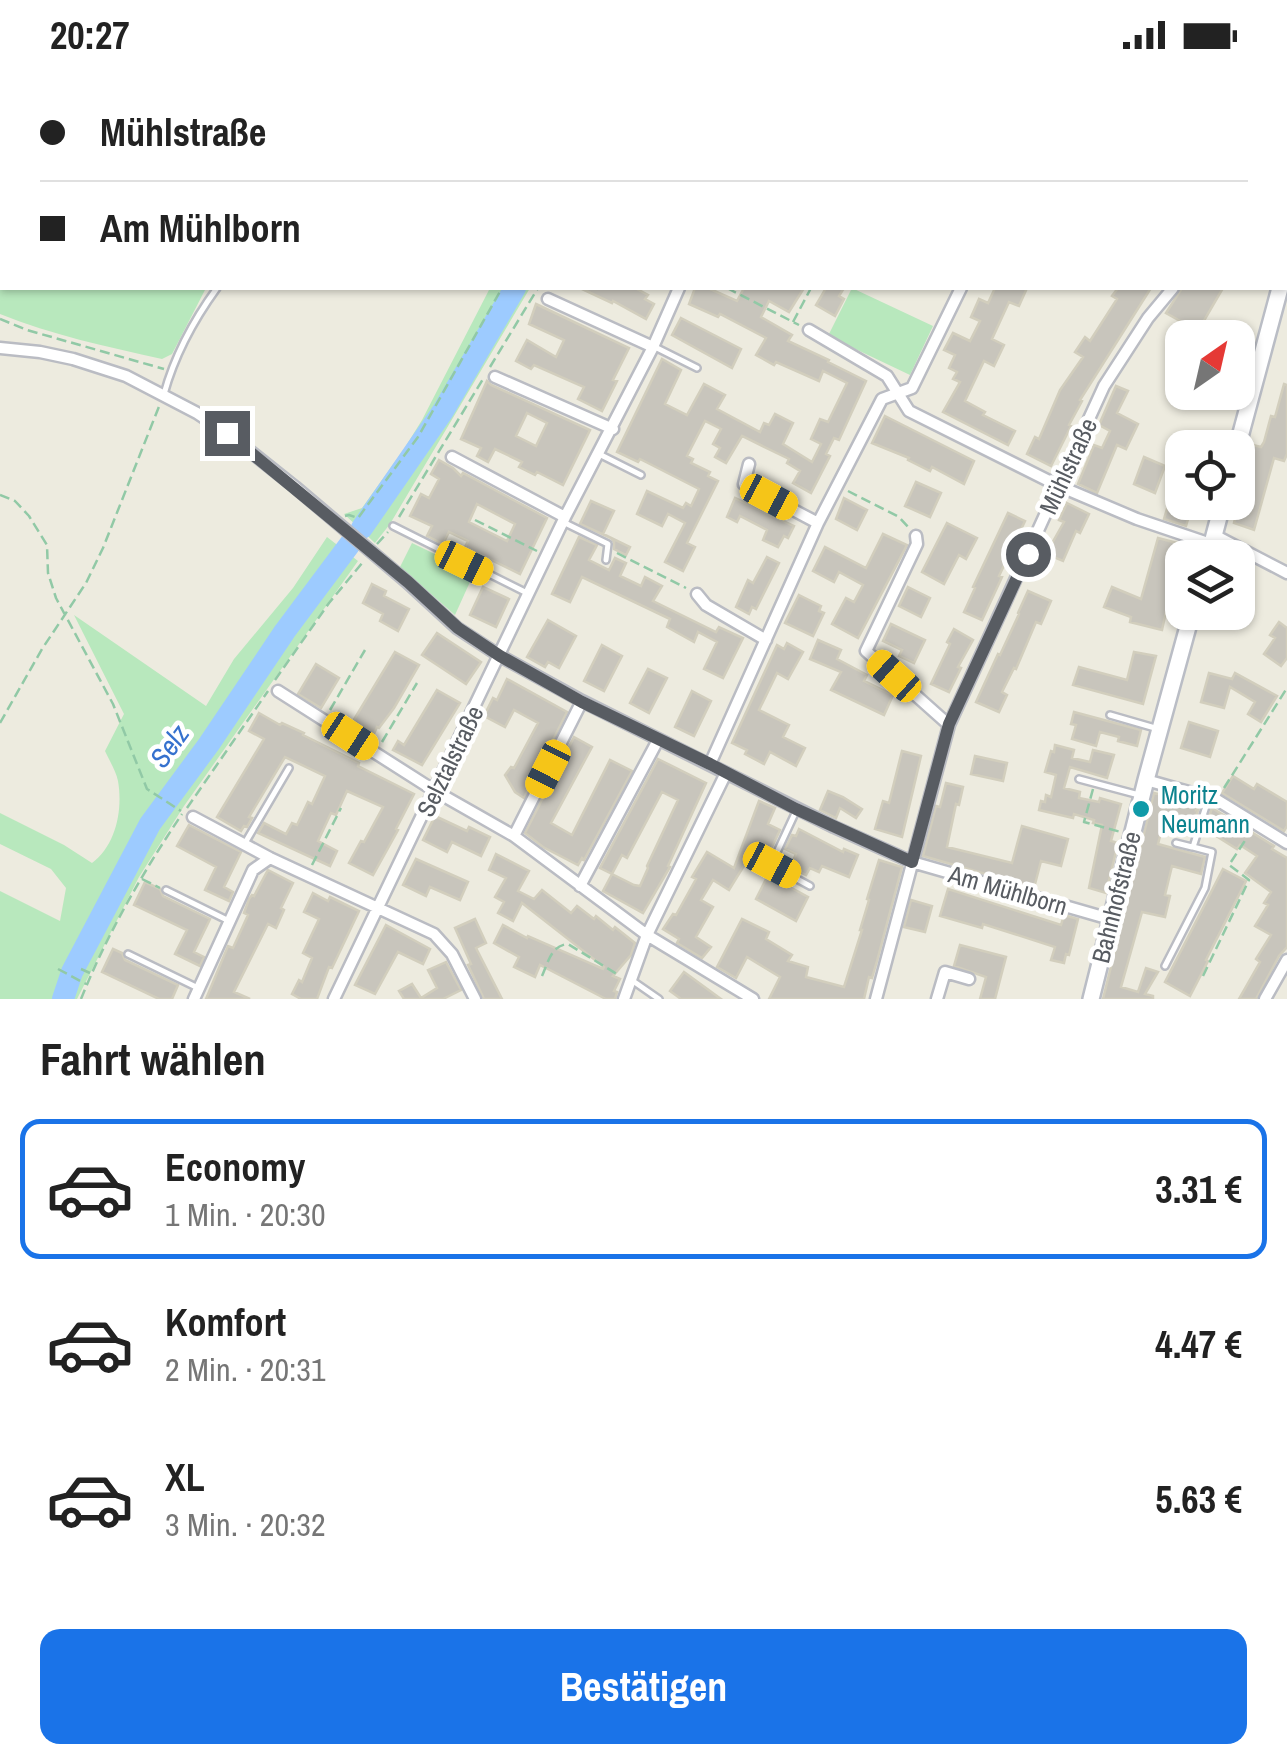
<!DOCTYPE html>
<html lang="de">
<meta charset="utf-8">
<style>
:root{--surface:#fff;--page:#f2f2f2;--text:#222;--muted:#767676;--line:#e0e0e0;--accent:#1a73e8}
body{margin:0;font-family:"Archivo Narrow",sans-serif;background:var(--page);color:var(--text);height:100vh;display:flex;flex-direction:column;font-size:38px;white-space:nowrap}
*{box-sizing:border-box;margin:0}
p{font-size:32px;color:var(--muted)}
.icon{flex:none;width:55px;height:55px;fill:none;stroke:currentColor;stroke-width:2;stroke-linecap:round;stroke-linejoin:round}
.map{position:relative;height:929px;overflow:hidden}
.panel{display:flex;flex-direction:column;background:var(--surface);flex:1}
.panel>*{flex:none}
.banner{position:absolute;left:0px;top:0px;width:1288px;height:220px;box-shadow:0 2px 8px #0004;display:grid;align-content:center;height:220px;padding:0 40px;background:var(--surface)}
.needle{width:65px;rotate:34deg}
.fabs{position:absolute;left:1165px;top:250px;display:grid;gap:20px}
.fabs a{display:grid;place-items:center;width:90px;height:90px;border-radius:20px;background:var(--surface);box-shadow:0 2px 8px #0004;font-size:50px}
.end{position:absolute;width:45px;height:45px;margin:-22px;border:12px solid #585c62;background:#fff;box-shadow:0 0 0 5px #fff}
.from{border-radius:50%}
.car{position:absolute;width:30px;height:60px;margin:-30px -15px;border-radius:12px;box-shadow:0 0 8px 2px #0007;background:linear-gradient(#f5c518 24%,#345 0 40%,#f5c518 0 76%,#345 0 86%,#f5c518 0)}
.banner b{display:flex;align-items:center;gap:35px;height:95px;font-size:38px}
.banner b+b{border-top:2px solid var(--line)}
.banner i{width:25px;height:25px;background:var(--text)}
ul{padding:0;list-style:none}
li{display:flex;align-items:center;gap:30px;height:140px;margin:0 20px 15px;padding:0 20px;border:5px solid transparent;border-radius:20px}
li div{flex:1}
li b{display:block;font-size:38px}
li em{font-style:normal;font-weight:800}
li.selected{border-color:var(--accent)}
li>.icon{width:90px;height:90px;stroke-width:1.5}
h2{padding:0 40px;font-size:45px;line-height:120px}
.primary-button{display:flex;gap:20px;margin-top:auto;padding:20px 40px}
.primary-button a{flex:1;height:115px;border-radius:20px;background:var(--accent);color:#fff;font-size:40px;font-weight:800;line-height:115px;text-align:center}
.status{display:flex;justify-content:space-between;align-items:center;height:70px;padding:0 50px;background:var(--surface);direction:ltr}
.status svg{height:28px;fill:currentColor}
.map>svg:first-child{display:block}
.green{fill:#b8e8bd}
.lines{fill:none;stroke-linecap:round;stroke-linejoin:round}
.river{stroke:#9dcbff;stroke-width:22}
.building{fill:#c8c5bc;stroke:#d2cebd;stroke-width:2.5;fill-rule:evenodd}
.lane-casing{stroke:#babcc3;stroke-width:10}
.street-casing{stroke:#babcc3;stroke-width:15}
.secondary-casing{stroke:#babdc5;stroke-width:20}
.path{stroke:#91c9a6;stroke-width:2.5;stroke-dasharray:10 5;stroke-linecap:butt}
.lane{stroke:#fff;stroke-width:5}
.street{stroke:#fff;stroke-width:10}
.secondary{stroke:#fff;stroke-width:15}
.route{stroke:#585c62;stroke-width:12}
.culture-dot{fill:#0f9aa8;stroke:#fff;stroke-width:4}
.labels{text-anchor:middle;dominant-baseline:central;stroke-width:9;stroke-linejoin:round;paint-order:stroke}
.street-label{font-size:25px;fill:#585c62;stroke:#fff}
.culture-label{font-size:25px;fill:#0d838f;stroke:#fff;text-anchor:start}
.water-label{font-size:28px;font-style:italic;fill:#3571ce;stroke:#fff}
</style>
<div class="status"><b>20:27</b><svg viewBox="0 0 49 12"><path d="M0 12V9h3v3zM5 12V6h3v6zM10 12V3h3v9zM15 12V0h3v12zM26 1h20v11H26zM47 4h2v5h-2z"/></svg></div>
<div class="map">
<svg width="1287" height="929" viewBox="0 0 1287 929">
<rect width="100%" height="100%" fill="#edebdf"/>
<path class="green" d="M0,0H50V2H2V218H206L172,284L162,289C108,277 52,265 0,244Z
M490,218H530L390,454L375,473L344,444L362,438L404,379L422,350Z
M852,218L933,256L910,305L828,266Z
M327,467L358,491L184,736L139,807L77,929H0V821L60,851L66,818L51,799L0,774V743L64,775L92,793C116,775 123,740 118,711C116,701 109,690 105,681L124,644L74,545L206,636L234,589L293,518Z
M412,473L474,503L455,545L400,497Z"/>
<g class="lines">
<path class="river" d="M637,2L638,0
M362,458L443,341L515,218
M63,929L72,902L150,754L209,674L285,561L350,474"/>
</g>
<path class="building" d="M580,218H635L648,225L645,229L654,234L646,249L613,231L612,233Z
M695,218H708L737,231L744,218H804L789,242L769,231L761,247L792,265L788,271L829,290L828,292L866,311L839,370L834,368L826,384L830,386L811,423L793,413L800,401L787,393L789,389L742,366L726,393L715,387L720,378L713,374L721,359L705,351L687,386L693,389L691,393L710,402L708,406L718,411L687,473L695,477L683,501L665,492L685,453L668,444L662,456L637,444L647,421L683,438L686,433L691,436L699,419L640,389L638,392L617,382L662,289L681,300L665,334L687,345L704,314L725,325L717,339L760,362L764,353L769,355L775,344L793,353L783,374L812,392L821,374L811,369L820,349L828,352L847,313L823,301L819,311L776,292L774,295L756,285L766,268L720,244L718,247L689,234Z
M826,218H844L839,226L844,229L835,246L816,235Z
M995,218H1027L1019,236L1009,232L992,269L1004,275L994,296L984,291L965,331L985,342L983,345L1015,361L1008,375L943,342L960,312L953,309L957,302L949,298L955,285L944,280L953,263L970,271L980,251L971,247L979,229L988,233Z
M1118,218H1151L1080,330L1082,331L1069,355L1071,356L1051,396L1027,384L1035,367L1039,369L1060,320L1083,287L1075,282L1085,267L1090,271L1117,229L1112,226Z
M1182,218H1223L1198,261L1166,243Z
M536,234L629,278L613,310L617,311L602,341L578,329L584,317L534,295L531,299L516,291L527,270L556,287L564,270L529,254Z
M681,248L741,279L732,298L672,265Z
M487,311L491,315L590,360L563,415L537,402L535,405L519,397L522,392L495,379L488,392L477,386L481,378L461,369ZM527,343L547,353L536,376L516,366Z
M1284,314L1287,315V384L1284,391L1274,388L1254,460L1234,453L1253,375L1261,377L1264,372L1271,346L1275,347Z
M1116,316L1128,321L1117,343L1138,354L1126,379L1117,375L1097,423L1078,414L1094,375L1102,378L1110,361L1099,355Z
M885,346L974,391L964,414L932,397L930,401L908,390L909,388L872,373Z
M1144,387L1165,396L1155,423L1134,414Z
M439,390L453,398L461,406L463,403L547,448L520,504L465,477L468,471L449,462L443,474L427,466L432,456L410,446L421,424L429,428L439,409L431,404ZM477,434L515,454L507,471L469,452Z
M916,412L941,423L930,447L905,436Z
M1172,422L1182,425V432H1199L1194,447L1189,446L1186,456L1164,449Z
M735,428L794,456L788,468L784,466L778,477L763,470L767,460L740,446L737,452L727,447Z
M844,428L867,440L857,460L836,449Z
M591,431L614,441L603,464L630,477L626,485L614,479V472L611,468L580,454Z
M1067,433L1089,444L1080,463L1076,461L1063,491L1046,484L1064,452L1059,450Z
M1008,443L1025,451L999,506L1002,507L982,550L964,542L975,518L973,517Z
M947,453L977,468L966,489L959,485L944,514L922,502Z
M883,464L907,475L858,568L832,554L846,528L854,532L863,515L839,502L834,512L813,501L825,477L866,498Z
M579,467L597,475L589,490L609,500L615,488L626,493L620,506L641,516L645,507L662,516L653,531L716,562L719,557L743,568L723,608L704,599L717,572L698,562L694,572L667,557L670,549L582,507L570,532L552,524Z
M1158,468L1181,474L1162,560L1130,552L1131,547L1104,537L1112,517L1141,529Z
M767,487L779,493L756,539L752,537L749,544L736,537L748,510L753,513Z
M372,514L386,521L384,526L409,539L398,561L380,551L383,544L363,533Z
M483,517L509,529L496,557L470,545Z
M908,517L930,528L921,547L899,536Z
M1028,521L1051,531L1041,554L1036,552L1016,599L1014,598L1002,622L1007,625L999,642L976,632L998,584L1000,585L1019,544L1018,543Z
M799,525L821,536L819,541L824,543L813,566L785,553Z
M548,550L576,566L559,598L548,592L545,597L527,587Z
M1279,552L1287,558V588L1281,596L1264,584L1275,568L1270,565Z
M891,554L925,570L914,593L899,586L902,580L883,571Z
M954,559L973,570L958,597L961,598L949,622L931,614L950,574L947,572Z
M437,563L481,592L466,614L422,585Z
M818,570L841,580L837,589L867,605L864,611L893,625L884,645L831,620L841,602L810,589Z
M787,573L803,582L788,609L777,603L759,640L789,655L783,667L805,678L796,696L770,682L764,694L745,684L747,680L732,673L777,575L784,579Z
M602,575L622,586L604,621L584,611Z
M395,582L419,595L394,638L379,658L377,657L372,668L350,656Z
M1134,582L1156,586L1143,634L1073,615L1079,597L1127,610Z
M316,594L339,608L321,638L298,624Z
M648,599L667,608L649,643L630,633Z
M1209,603L1232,609L1235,603L1277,626L1261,652L1248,644L1255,632L1230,617L1224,638L1201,632Z
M507,609L567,642L524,728L515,722L505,705L511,697L514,698L538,653L514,640L505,657L484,646L493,628L497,630Z
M437,620L460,633L422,695L393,680L398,671L404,675Z
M692,621L711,631L694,666L675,657Z
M1074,642L1141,660L1137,676L1118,671L1119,667L1100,662L1096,676L1072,669L1076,655L1071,654Z
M259,643L280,655L282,653L304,663L303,665L359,693L358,696L414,724L396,759L398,760L373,805L349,793L361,771L364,772L383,737L347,721L336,745L331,743L318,771L337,781L330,796L258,763L264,753L286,764L292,753L297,755L308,732L312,734L325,706L285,687L249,747L252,748L247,757L244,756L241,761L217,747L264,669L249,661Z
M1189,652L1218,661L1210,687L1181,678Z
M574,667L592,677L551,753L572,765L610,690L632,701L584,790L582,788L578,795L543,777L525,763Z
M1055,675L1074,680L1072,688L1090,692L1093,680L1114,685L1107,708L1070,697L1064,718L1080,722L1079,728L1099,732L1100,728L1121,734L1111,771L1118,773L1106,823L1089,818L1102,755L1093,753L1094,750L1074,744L1073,748L1039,740L1041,731L1045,732L1046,725L1051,727L1056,705L1045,702L1051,681L1054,682Z
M902,681L921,686L902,767L875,759L883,731L889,733Z
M975,686L1007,693L1003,711L971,704Z
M658,689L706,713L668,796L670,797L643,843L603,821L612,804L600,798ZM662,722L678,730L647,796L648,798L640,816L634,815L612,804L622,785L627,788Z
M1233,706L1254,719L1257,714L1287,732V756L1284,761L1222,723Z
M946,713L963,717L959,735L956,734L947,777L1012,793L1022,756L1068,769L1061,796L1041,791L1034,818L923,786L936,736L940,737Z
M828,721L843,727L862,739L856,748L840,738L836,748L820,740Z
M1154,723L1196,733V739L1200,734L1191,762L1163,755L1158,774L1205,787L1201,804L1172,796L1165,825L1170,826L1165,847L1142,842L1121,917L1138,922L1146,898L1158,902L1145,924L1153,926V929H1103Z
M759,731L775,738L768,754L780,760L765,792L767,799L766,802L745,794L729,820L713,810L701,830L713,837L696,867L711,877L702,888L677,873L679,869L663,859L673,844L676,845L696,809L692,807L707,782L734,798Z
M1212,738L1274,776L1272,779L1287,788V877L1279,886L1256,929H1239L1260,892L1256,889L1271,865L1255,856L1268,835L1264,833L1271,822L1245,803L1257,786L1240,775L1237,779L1205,759Z
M435,746L467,761L469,757L490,767L481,786L452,772L447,782L423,770Z
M189,755L241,782L224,817L233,822L229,831L205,820L216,797L177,776Z
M799,759L843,782L844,779L858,785L849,807L822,796L819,802L810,798L806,805L790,797L796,784L785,779L792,765L796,766Z
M496,784L529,801L518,821L534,829L542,820L571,843L577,836L594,849L596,846L613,860L615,857L635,873L631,885L613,906L620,909L614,921L617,922L615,929H606L540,895L535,907L514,897L519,887L494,873L503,855L527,868L528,866L603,899L604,897L522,833L513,851L498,843L504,832L495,827L506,808L489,800Z
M416,789L468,812L460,830L430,817L426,826L403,815Z
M879,790L902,797L877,891L872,908L869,907L864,929H769L780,907L747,887L736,908L717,897L742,849L769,862L766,869L792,885L788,891L808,897L806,907L844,917L862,860H860L869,830L867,829Z
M1223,799L1246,811L1206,890L1208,891L1190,926L1165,912Z
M268,800L293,813L281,838L284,840L276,858L268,854L234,922L250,929H206L228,876L233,878L248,845L244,843L249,829L252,825L254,826Z
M768,805L808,827L796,851L756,829Z
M145,812L160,819L163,826L210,849L194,882L204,887L200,896L175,884L187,860L134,835Z
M948,819L1061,855L1064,845L1078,849L1069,885L1066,884L1064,893L1051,890L1055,877L983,854L982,858L940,846Z
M313,823L328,831L330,827L359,841L332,898L329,897L317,929H301L292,924L299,910L302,912L312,888L303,883L319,849L304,842Z
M911,830L932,836L925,862L904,857Z
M475,849L486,873L476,878L502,929H484L468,895L471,894L455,858Z
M386,855L430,879L423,894L398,882L375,924L355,915Z
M960,875L1006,887L995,929H980L986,907L954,896Z
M113,879L122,883L125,890L178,915L172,929H159L102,902Z
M446,892L461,920L443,929H404L399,921L412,914L421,928L437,918L428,900Z
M684,902L721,929H681L670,921Z"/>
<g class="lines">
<defs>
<path id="lane" d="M389,2L391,0
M653,276L697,298
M164,324C175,284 193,251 217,218
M599,384L641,405
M563,452L608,474L606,490
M393,456L527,523
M1110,645L1155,658
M1079,709L1139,725
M797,739L771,795L810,816
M245,773L289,698
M1176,773L1192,777
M166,820L229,851
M128,884L196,917
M1165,896L1205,818L1212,782L1193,777L1208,730
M633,911L659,929"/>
<path id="street" d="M1020,0L1024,2
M784,2L785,0
M1066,2L1067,0
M1285,83L1287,80
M548,229L653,277
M809,260L887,306L909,341L1059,416L1137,449L1211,474
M0,278L40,282L73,289L126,306L197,343L227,363L295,417L407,512L457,558L500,586L582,631L834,757L912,792L1110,849
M495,307L613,359
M452,387L565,447
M749,394L744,414L818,453
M1214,465L1287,503
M916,466L917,474L866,581L949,655
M697,524L706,535L766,570
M278,621L435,721L514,766L647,865L726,703
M710,694L818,453L882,329L912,318L961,218
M1146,710L1217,730L1287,773
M193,747L270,788L434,864L452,884L475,929
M514,766L582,631
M580,816L658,670
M194,929L253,800L270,788
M334,929L565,447L653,277L679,218
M624,929L647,865L753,929
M876,929L949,655L1104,316L1148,248L1173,218
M937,929L945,902L969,909
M1265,929L1287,890"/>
<path id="secondary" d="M1285,200L1287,193
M1237,378L1280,218
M1208,488L1223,432
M1091,929L1146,710L1192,542"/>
</defs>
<use href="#lane" class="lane-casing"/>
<use href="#street" class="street-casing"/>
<use href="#secondary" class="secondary-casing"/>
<path class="path" d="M465,2L466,0
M629,2L630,0
M665,2L667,0
M727,218L799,255
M0,249L27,260L164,299
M793,252L811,218
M490,297L538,218
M848,421L899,447L909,458
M0,425L15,431L29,446L47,475L48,503L56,528L113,634L147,719L181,741
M345,446L349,445L358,448L418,367L502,218
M399,447L483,309
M475,450L537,481
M377,474L388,462
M617,483L686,518
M275,610L329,533L363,492
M330,640L365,580
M0,653L42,579L86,513L103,478L160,334
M382,672L417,613
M1224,718L1287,618
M1093,719L1084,752L1121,762
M187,738L268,621
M312,795L341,738
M142,809L160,818
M58,899L86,914
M81,899L90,903
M542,906C548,893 551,875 568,874L620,906
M1203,906L1249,810L1229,795L1250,763
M81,929C107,864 143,802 182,744"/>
<use href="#lane" class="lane"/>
<use href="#street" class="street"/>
<use href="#secondary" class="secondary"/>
</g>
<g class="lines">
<path class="route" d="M227,363L408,512L458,558L500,586L582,632L710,694L796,739L912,792L949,654L1028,484"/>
</g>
<circle class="culture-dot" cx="1141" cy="739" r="10"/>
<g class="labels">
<g class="street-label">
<text transform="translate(1068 396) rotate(-65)">Mühlstraße</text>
<text transform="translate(450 691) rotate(-64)">Selztalstraße</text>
<text transform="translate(1008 820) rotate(16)">Am Mühlborn</text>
<text transform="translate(1116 827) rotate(-76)">Bahnhofstraße</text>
</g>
<g class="culture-label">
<text x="1161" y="725">Moritz<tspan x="1161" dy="29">Neumann</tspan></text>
</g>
<g class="water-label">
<text transform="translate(169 676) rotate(-54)">Selz</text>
</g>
</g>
</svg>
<div class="fabs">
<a><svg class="needle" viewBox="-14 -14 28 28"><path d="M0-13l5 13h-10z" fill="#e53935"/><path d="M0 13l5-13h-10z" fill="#767676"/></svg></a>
<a><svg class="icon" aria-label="locate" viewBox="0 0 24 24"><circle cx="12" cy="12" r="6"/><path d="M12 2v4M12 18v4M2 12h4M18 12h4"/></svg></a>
<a><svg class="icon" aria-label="layers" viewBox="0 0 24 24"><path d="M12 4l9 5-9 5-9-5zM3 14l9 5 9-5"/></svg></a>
</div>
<i class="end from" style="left:1028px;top:484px"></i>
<i class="end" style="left:227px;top:363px"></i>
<i class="car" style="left:769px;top:427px;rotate:118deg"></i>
<i class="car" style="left:464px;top:493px;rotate:116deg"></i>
<i class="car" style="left:894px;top:606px;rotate:312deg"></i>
<i class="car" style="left:350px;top:666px;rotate:123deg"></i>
<i class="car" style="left:548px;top:699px;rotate:207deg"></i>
<i class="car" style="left:772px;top:795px;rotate:118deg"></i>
<div class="banner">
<b><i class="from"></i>Mühlstraße</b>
<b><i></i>Am Mühlborn</b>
</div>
</div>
<section class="panel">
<h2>Fahrt wählen</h2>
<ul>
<li class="selected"><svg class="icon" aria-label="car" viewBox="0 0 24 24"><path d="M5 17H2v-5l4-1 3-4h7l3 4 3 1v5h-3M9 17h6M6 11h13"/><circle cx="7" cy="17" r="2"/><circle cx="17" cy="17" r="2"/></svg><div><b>Economy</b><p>1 Min. · 20:30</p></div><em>3.31 €</em></li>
<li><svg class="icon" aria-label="car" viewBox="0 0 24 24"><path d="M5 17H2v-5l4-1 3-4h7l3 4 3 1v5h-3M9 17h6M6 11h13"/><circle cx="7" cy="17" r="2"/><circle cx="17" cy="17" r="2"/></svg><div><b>Komfort</b><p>2 Min. · 20:31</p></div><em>4.47 €</em></li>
<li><svg class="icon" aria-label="car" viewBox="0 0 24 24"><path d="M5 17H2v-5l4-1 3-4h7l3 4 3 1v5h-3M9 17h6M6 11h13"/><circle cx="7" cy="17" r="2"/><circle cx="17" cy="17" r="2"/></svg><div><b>XL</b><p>3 Min. · 20:32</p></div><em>5.63 €</em></li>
</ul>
<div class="primary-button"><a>Bestätigen</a></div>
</section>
